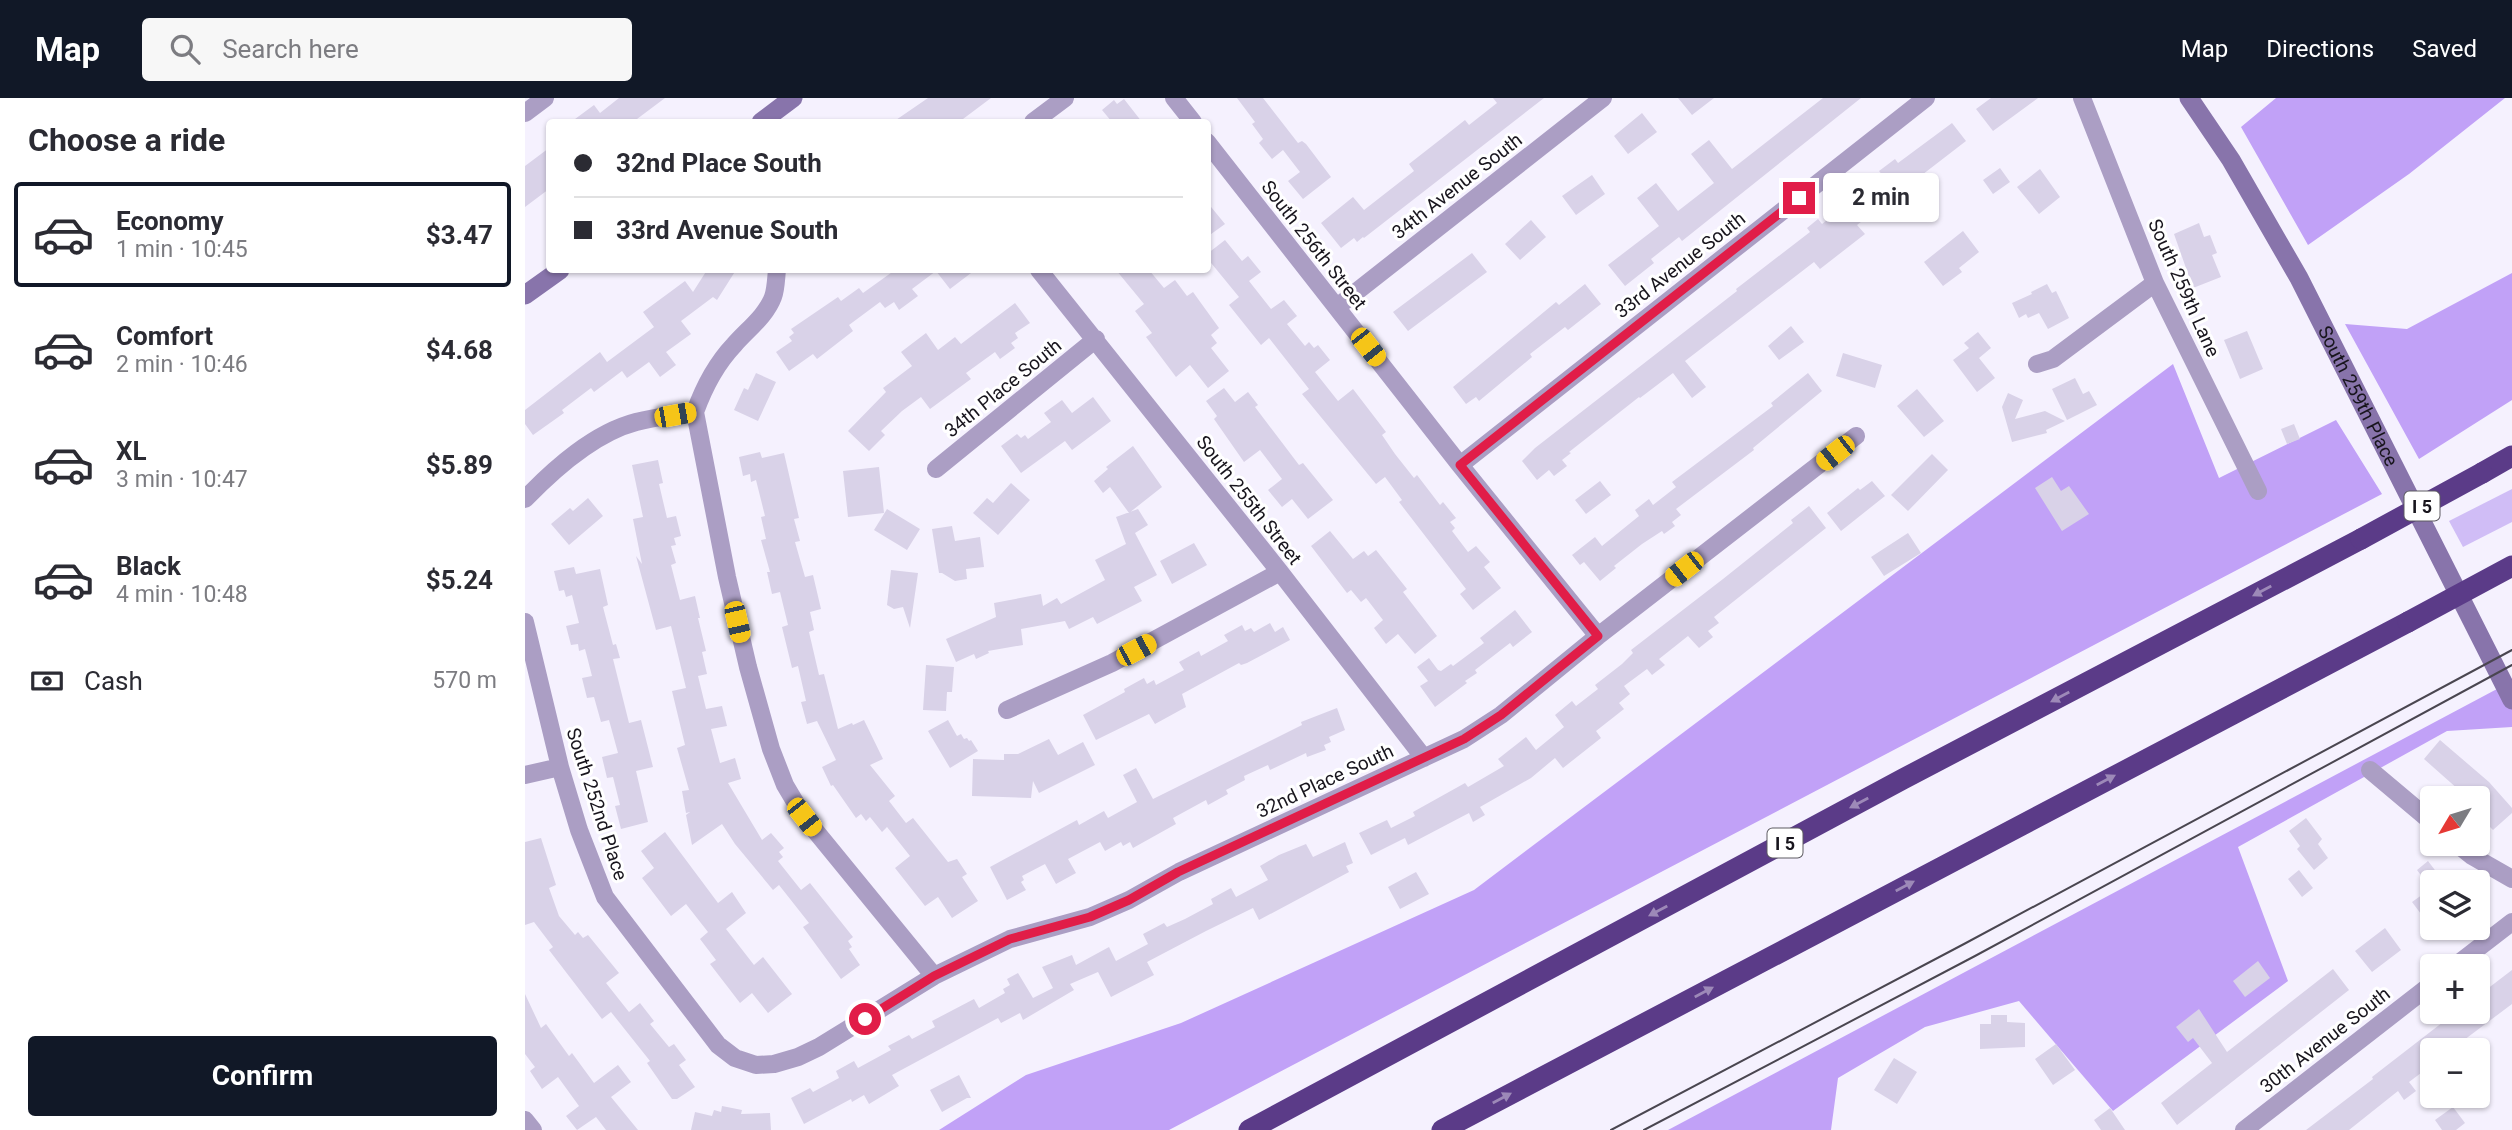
<!DOCTYPE html>
<meta charset="utf-8">
<style>
:root{--surface:#fff;--page:#f7f7f7;--text:#2b2b33;--muted:#7c7c81;--line:#e1e1e2;--accent:#111827}
body{margin:0;font-family:Roboto,sans-serif;background:var(--page);color:var(--text);height:100vh;display:flex;flex-direction:column;font-size:26px;white-space:nowrap}
*{box-sizing:border-box;margin:0}
p{font-size:23px;color:var(--muted)}
.icon{flex:none;width:38px;height:38px;fill:none;stroke:currentColor;stroke-width:2;stroke-linecap:round;stroke-linejoin:round}
.map{position:relative;flex:1;overflow:hidden}
.details{display:flex;flex-direction:column;background:var(--surface);width:525px}
.details>*{flex:none}
.top-card{position:absolute;left:21px;top:21px;width:665px;height:154px;border-radius:7px;box-shadow:0 2px 5px #0004;display:grid;align-content:center;height:154px;padding:0 28px;background:var(--surface)}
.needle{width:46px;rotate:232deg}
.buttons{position:absolute;left:1895px;top:688px;display:grid;gap:14px}
.buttons a{display:grid;place-items:center;width:70px;height:70px;border-radius:7px;background:var(--surface);box-shadow:0 2px 5px #0004;font-size:35px}
.end{position:absolute;width:32px;height:32px;margin:-16px;border:9px solid #e11d48;background:#fff;box-shadow:0 0 0 4px #fff}
.from{border-radius:50%}
.bubble{position:absolute;height:49px;border-radius:7px;background:var(--surface);box-shadow:0 2px 5px #0004;font-size:23px;font-weight:700;line-height:49px;text-align:center}
.car{position:absolute;width:21px;height:42px;margin:-21px -10px;border-radius:9px;box-shadow:0 0 5px 2px #0007;background:linear-gradient(#f5c518 24%,#345 0 40%,#f5c518 0 76%,#345 0 86%,#f5c518 0)}
.top-card b{display:flex;align-items:center;gap:24px;height:66px;font-size:26px}
.top-card b+b{border-top:2px solid var(--line)}
.top-card i{width:18px;height:18px;background:var(--text)}
ul{padding:0;list-style:none}
li{display:flex;align-items:center;gap:21px;height:105px;margin:0 14px 10px;padding:0 14px;border:4px solid transparent;border-radius:7px}
li div{flex:1}
li b{display:block;font-size:26px}
li em{font-style:normal;font-weight:700}
li.on{border-color:var(--accent)}
li>.icon{width:63px;height:63px;stroke-width:1.5}
h2{padding:0 28px;font-size:32px;line-height:84px}
.pay{display:flex;align-items:center;gap:18px;height:77px;padding:0 28px;font-size:26px}
.pay p{margin-inline-start:auto}
.action{display:flex;gap:14px;margin-top:auto;padding:14px 28px}
.action a{flex:1;height:80px;border-radius:7px;background:var(--accent);color:#fff;font-size:28px;font-weight:700;line-height:80px;text-align:center}
header{display:flex;align-items:center;gap:42px;box-sizing:border-box;height:98px;padding:0 35px;background:var(--accent);color:#fff}
header strong{font-size:33px}
nav{display:flex;gap:38px;margin-inline-start:auto;font-size:24px}
.search{width:490px;height:63px;background:var(--page);display:flex;align-items:center;gap:18px;box-sizing:border-box;padding:0 24px;border-radius:7px;color:var(--muted);font-size:26px}
main{display:flex;flex:1;min-height:0}
.map>svg:first-child{display:block}
.green{fill:#d0bdf6}
.forest{fill:#c1a1f7}
.building{fill:#d9d2e8}
.lines{fill:none;stroke-linecap:round;stroke-linejoin:round}
.minor{stroke:#ab9ec4;stroke-width:18}
.secondary{stroke:#8874ab;stroke-width:19}
.motorway{stroke:#5b3b88;stroke-width:21}
.tram{stroke:#4a4650;stroke-width:2}
.motorway-bridge{stroke:#5b3b88;stroke-width:21}
.oneway{fill:#9d89b8}
.route{stroke:#e11d48;stroke-width:9}
.labels{text-anchor:middle;dominant-baseline:central;stroke-width:6;stroke-linejoin:round;paint-order:stroke}
.shield{fill:#fff;stroke:#5d5b61;stroke-width:2}
.shield-label{font-size:18px;font-weight:bold;fill:#18151d}
.street-label{font-size:19px;fill:#18151d;stroke:#fff}
</style>
<header>
<strong>Map</strong>
<div class="search"><svg class="icon" aria-label="search" viewBox="0 0 24 24"><circle cx="10" cy="10" r="6"/><path d="M15 15l6 6"/></svg>Search here</div>
<nav><a>Map</a><a>Directions</a><a>Saved</a></nav>
</header>
<main>
<section class="details">
<h2>Choose a ride</h2>
<ul>
<li class="on"><svg class="icon" aria-label="car" viewBox="0 0 24 24"><path d="M5 17H2v-5l4-1 3-4h7l3 4 3 1v5h-3M9 17h6M6 11h13"/><circle cx="7" cy="17" r="2"/><circle cx="17" cy="17" r="2"/></svg><div><b>Economy</b><p>1 min · 10:45</p></div><em>$3.47</em></li>
<li><svg class="icon" aria-label="car" viewBox="0 0 24 24"><path d="M5 17H2v-5l4-1 3-4h7l3 4 3 1v5h-3M9 17h6M6 11h13"/><circle cx="7" cy="17" r="2"/><circle cx="17" cy="17" r="2"/></svg><div><b>Comfort</b><p>2 min · 10:46</p></div><em>$4.68</em></li>
<li><svg class="icon" aria-label="car" viewBox="0 0 24 24"><path d="M5 17H2v-5l4-1 3-4h7l3 4 3 1v5h-3M9 17h6M6 11h13"/><circle cx="7" cy="17" r="2"/><circle cx="17" cy="17" r="2"/></svg><div><b>XL</b><p>3 min · 10:47</p></div><em>$5.89</em></li>
<li><svg class="icon" aria-label="car" viewBox="0 0 24 24"><path d="M5 17H2v-5l4-1 3-4h7l3 4 3 1v5h-3M9 17h6M6 11h13"/><circle cx="7" cy="17" r="2"/><circle cx="17" cy="17" r="2"/></svg><div><b>Black</b><p>4 min · 10:48</p></div><em>$5.24</em></li>
</ul>
<div class="pay"><svg class="icon" aria-label="cash" viewBox="0 0 24 24"><path d="M3 7h18v10H3z"/><circle cx="12" cy="12" r="2"/></svg>Cash<p>570 m</p></div>
<div class="action"><a>Confirm</a></div>
</section>
<div class="map">
<svg width="1987" height="1032" viewBox="0 0 1987 1032">
<rect width="100%" height="100%" fill="#f5f1fe"/>
<path class="green" d="M1987,391V424L1938,449L1924,423Z"/>
<path class="forest" d="M1751,0H1980L1884,76L1783,147L1716,29Z
M1987,175V302L1894,361L1820,226L1882,231Z
M1648,266L1694,380L1811,322L1857,396L644,1032H414L501,977L656,925L949,792Z
M1987,583V629L1922,633L1713,749L1763,883L1588,1013L1494,903L1400,929L1313,980L1306,1032H1143Z"/>
<path class="building" d="M94,0H140L108,24H46L69,7L75,15Z
M403,0H466L434,24H368Z
M712,0H738L773,45L777,43L781,46L806,79L778,101L763,83L775,74L758,52L747,61L734,45L738,41L727,26L730,24Z
M968,0H1019L839,140L838,139L832,144L829,140L816,150L796,125L828,99L839,112L889,73L884,66L916,41L940,22L944,27L972,5Z
M1153,0H1189L1167,17Z
M1298,0H1336L1157,143L1154,139L1126,161L1129,165L1100,188L1083,167L1134,128L1112,100L1131,85L1153,113L1189,85L1166,56L1184,42L1207,71Z
M1466,0H1513L1468,33L1451,11Z
M599,1L617,24H587L577,12L589,2L592,6Z
M1117,15L1132,34L1103,56L1089,38Z
M1427,25L1441,43L1332,127L1340,136L1295,171L1289,164L1160,263L1181,289L1167,300L1148,275L1115,300L1114,299L1044,354L1046,355L1037,362L1042,368L1029,378L1024,372L1012,382L997,363L1010,350L1212,193L1211,191L1285,134L1282,130L1293,121L1297,126L1358,78L1354,73L1370,61L1373,65Z
M24,50V91L0,109V68Z
M1475,70L1485,84L1468,96L1458,82Z
M1515,71L1535,99L1514,116L1492,89Z
M1067,77L1080,96L1051,117L1037,98Z
M682,104L700,126L682,139Z
M1006,122L1021,139L995,162L980,146Z
M1674,125L1679,139L1685,137L1692,155L1687,157L1696,179L1668,190L1649,136Z
M1438,133L1454,154L1434,170L1437,174L1418,188L1399,164Z
M700,142L717,163L723,158L736,174L724,183L746,211L759,202L772,218L762,226L780,248L784,244L789,250L793,247L805,262L790,274L813,303L828,291L861,334L857,337L870,356L889,380L892,377L915,407L918,404L931,420L925,424L930,430L927,433L943,454L951,448L965,464L959,469L976,490L948,512L935,496L941,491L874,404L877,402L860,379L851,386L777,296L784,291L744,240L736,247L704,207L714,199L682,160V156Z
M947,155L962,174L883,233L868,214Z
M182,172H211L192,202L188,199L156,223L166,236L141,254L151,267L135,279L124,264L102,280L97,273L69,294L66,290L37,312L39,315L8,337L0,326V312L75,254L82,264L129,229L118,214L160,183L168,194Z
M370,172H450L425,191L411,173L387,191L393,198L374,212L369,204L360,210L355,204L324,227L328,233L292,261L288,256L264,273L251,254L267,243L264,239L269,235L266,231L313,199L316,203L334,190L338,195Z
M591,172H624L639,190L650,182L662,198L668,194L694,230L686,237L692,245L686,250L704,273L683,290L665,267L651,279L621,239L627,235L610,213L619,206Z
M1060,186L1076,206L1043,232L1040,229L1005,256L1007,259L954,303L951,299L941,306L928,289L1031,204L1034,207Z
M1522,186L1527,195L1531,193L1544,220L1523,231L1514,215L1503,220L1501,216L1494,220L1487,205L1507,196L1506,194Z
M490,205L505,225L490,235L493,240L486,245L490,250L475,261L470,254L441,275L446,281L405,311L396,299L377,313L356,333L360,337L344,353L323,333L361,294L358,290L387,268L376,254L401,235L413,252L430,239L436,246Z
M1266,228L1279,244L1254,262L1243,248Z
M1722,233L1738,271L1715,281L1699,242Z
M1453,234L1466,250L1454,260L1470,280L1452,294L1428,262L1444,250L1439,245Z
M1318,255L1357,267L1350,290L1311,278Z
M231,275L251,284L233,323L209,312L219,290L223,292Z
M1283,275L1297,293L1228,350L1229,352L1151,411L1156,417L1147,424L1150,428L1139,436L1137,433L1117,446L1089,468L1091,470L1075,483L1059,464L1055,467L1047,457L1070,439L1077,448L1114,418L1110,412L1124,401L1128,407L1151,389L1147,384L1248,308L1246,305Z
M1550,280L1558,296L1564,293L1572,307L1542,322L1527,291Z
M699,290L710,304L723,294L733,307L730,309L774,367L778,365L808,402L783,421L767,401L757,409L743,392L757,381L735,352L719,364L689,321L692,318L681,303Z
M1392,291L1419,323L1399,339L1372,308Z
M1483,295L1498,302L1490,321L1520,313L1540,323L1521,332L1522,335L1487,344L1477,309Z
M568,299L586,323L547,352L540,343L496,375L476,348L492,336L496,340L500,337L503,341L526,324L519,315L537,302L547,315Z
M1769,326L1775,341L1762,346L1756,331Z
M608,348L637,389L604,415L585,389L578,395L569,383L583,371L581,369Z
M235,354L237,360L259,355L274,420L269,421L275,443L270,444L280,479L288,477L296,511L285,514L289,532L284,534L294,577L299,576L313,631L327,625L328,627L339,622L358,661L345,667L370,698L364,703L381,725L388,720L423,764L432,761L442,776L437,779L453,803L427,820L413,799L400,808L370,770L385,758L362,729L357,734L345,719L341,723L336,716L331,720L308,687L306,688L297,669L311,662L292,623L282,626L276,604L281,603L273,568L267,570L257,529L263,527L255,494L247,496L242,474H245L236,442L241,441L236,419L240,418L231,382L226,384L225,376L218,378L214,359Z
M1407,356L1423,372L1383,413L1366,397Z
M133,362L138,385L134,386L142,420L151,418L156,438L149,440L151,447L146,448L151,465L146,467L155,502L170,498L175,520H173L181,553L177,554L182,576L173,578L181,611L197,608L202,628L186,631L195,665L210,660L216,681L203,685L237,742L246,735L259,750L254,754L258,759L253,763L276,792L285,785L328,839L323,843L327,849L324,851L335,867L316,881L278,829L284,825L254,787L248,792L210,746L197,726L167,747L161,717L165,714L161,715L157,693L164,692L152,650L160,647L147,593L161,590L146,528L131,532L111,458L117,466L108,421L118,419L107,367Z
M354,369L359,415L323,419L318,373Z
M1527,379L1536,393L1544,388L1564,416L1537,433L1510,390Z
M1075,383L1086,397L1061,416L1050,402Z
M1347,383L1360,398L1316,433L1302,415L1333,390L1335,392Z
M486,385L505,402L473,437L448,415L462,400L468,405Z
M63,400L78,418L44,447L26,426L45,410L48,413Z
M1284,408L1301,430L1189,519L1194,525L1183,533L1188,539L1174,550L1163,538L1134,561L1140,567L1127,577L1122,571L1099,588L1105,596L1094,605L1099,611L1071,633L1076,640L1038,670L1030,660L1006,680L955,709L960,717L948,724L944,715L883,747L880,740L846,757L834,735L862,722L866,730L890,718L888,714L940,685L943,689L979,668L973,661L1001,639L1011,652L1039,629L1030,617L1047,603L1051,608L1073,591L1070,587L1097,566L1108,555L1106,552L1198,481L1268,425L1266,422Z
M362,411L395,431L382,452L349,432Z
M613,411L623,427L610,435L632,477L609,489L617,503L572,526L568,519L544,531L540,523L496,531L498,547L463,553L464,555L451,561L449,556L431,564L421,541L471,519L469,505L516,496L518,508L532,500L536,506L580,482L570,462L601,446L591,419Z
M427,428L430,443L455,439L459,469L441,471L442,481L430,483L417,475H414L407,431Z
M805,433L828,461L839,453L843,458L851,452L882,491L878,494L912,538L890,556L873,536L861,546L849,530L858,522L841,500L836,504L826,492L822,495L786,448Z
M1383,435L1396,455L1359,478L1346,459Z
M669,445L682,467L647,486L635,463Z
M49,469L51,476L75,471L83,507L78,509L88,547L91,546L95,560L88,561L104,625L116,622L128,669L111,673L123,724L96,731L90,708L95,707L88,679L82,680L77,659L93,655L84,622L76,624L69,599L62,600L57,580L67,578L60,551L54,553L53,546L46,547L41,528L54,525L47,497L41,499L39,492L34,493L29,473Z
M366,472L393,475L385,530L378,509L369,511L362,507Z
M990,512L1007,534L988,549L985,545L950,572L952,575L940,583L942,585L910,609L895,588L903,583L892,569L904,560L913,572L916,573L926,566L928,568L959,545L955,540Z
M745,525L750,534L758,529L765,542L722,565L716,567L714,565L657,596L661,609L630,626L624,616L571,642L558,617L600,594L599,591L619,580L622,586L629,582L631,587L659,572L654,564L674,553L676,558L703,543L699,537L717,527L720,533L726,530L729,534Z
M401,567L429,569L427,594H422L421,613L398,612Z
M812,610L820,632L804,639L806,644L799,647L801,652L782,659L781,655L745,672L743,667L719,678L720,682L701,692L703,696L683,707L681,702L648,720L651,726L608,750L605,744L598,748L596,744L580,753L575,744L543,761L551,775L531,786L520,766L497,778L499,782L496,784L501,792L482,802L465,769L552,722L554,727L579,713L583,720L612,704L598,677L611,670L628,701L777,627L776,624Z
M423,622L432,638L436,636L439,641L442,640L444,643L446,642L453,653L425,670L403,633Z
M524,641L533,657L558,644L570,667L514,695L508,683L506,700L447,698L448,661L479,662V656H493Z
M1915,642L1964,684L1987,710V715L1968,732L1964,728L1953,737V700H1943L1899,661Z
M1781,720L1797,741L1793,746L1803,760L1789,772L1772,751L1775,748L1764,733Z
M140,734L193,805L207,794L221,815L201,831L229,867L238,859L267,896L243,915L227,895L215,905L202,888L185,866L191,862L175,841L183,834L161,806L146,818L117,780L129,770L116,753Z
M16,740L31,787L24,790L34,818L50,837L53,834L58,840L63,837L94,875L81,885L104,914L115,905L129,923L125,926L144,949L149,946L161,962L154,967L170,989L152,1001H147L122,965L125,963L86,914L77,921L24,852L28,849L9,824L0,827V744Z
M820,744L828,765L821,768L824,774L734,822L728,810L681,833L622,864L629,877L586,899L573,874L545,886L549,892L498,922L495,915L476,925L473,920L367,977L374,988L344,1006L339,997L327,1004L326,1001L279,1026L266,1000L285,990L288,994L314,980L311,973L329,963L333,970L366,952L363,948L384,937L387,941L410,929L407,923L449,901L454,910L480,895L478,891L485,887L482,881L493,875L508,900L528,890L517,869L547,857L551,867L584,849L591,863L623,846L618,836L639,825L642,829L660,821L688,806L686,801L706,790L711,799L743,782L735,768L754,757L781,746L788,759Z
M1903,763L1919,784H1901L1892,772Z
M1774,772L1788,790L1777,799L1763,781Z
M891,774L904,796L875,811L863,789Z
M1908,789V832L1887,804Z
M1860,830L1876,852L1847,874L1830,853Z
M1733,863L1745,880L1720,899L1708,883Z
M1808,871L1824,892L1652,1027L1636,1005L1687,965L1668,940L1663,944L1651,929L1674,911L1702,954Z
M1987,872V906L1939,942L1946,952H1908V966L1884,984L1891,993L1879,1002L1873,993L1824,1032H1781L1848,981L1847,979L1931,914H1953V898Z
M0,896L16,930L21,926L44,958L47,955L69,985L93,967L106,984L86,999L113,1032H81L71,1019L52,1032L41,1018L54,1008L33,979L17,991L5,973L10,969L0,956Z
M1466,917H1482V924L1500,925V949L1455,951V926H1466Z
M1531,946L1550,972L1528,987L1510,961Z
M1369,960L1392,974L1372,1006L1349,992Z
M434,977L446,1000H442L417,1014L405,992Z
M197,1008L217,1012L216,1016L245,1015L246,1032H166L170,1014L187,1018L189,1012L196,1014Z
M1928,1009L1940,1025L1931,1032H1917L1910,1022Z
M1585,1010L1600,1032H1576L1569,1022Z"/>
<g class="lines">
<path class="minor" d="M649,0L668,24
M1557,0L1630,185L1733,393
M0,15L20,0
M508,24L540,0
M682,44L935,367L1073,538
M514,172L755,474L899,660
M812,209L1078,0
M1512,266L1528,261L1630,185
M170,314L202,479L223,569L246,651L260,687L279,719L409,878
M170,314C179,289 191,266 209,247C222,232 241,218 248,199C251,191 251,180 252,172
M935,367L1401,0
M411,371L571,241
M0,401C30,370 69,335 111,324C130,319 151,317 170,314
M0,524L35,669L54,732L80,799L193,947L210,960L231,967L249,966L273,959L294,949L409,878L485,841L565,819L604,802L654,774L939,641L976,617L1073,538L1331,338
M482,612L587,565L755,474
M1845,672L1908,725
M0,677L35,669
M1932,746L1947,758L1987,781
M1930,868L1987,824
M0,1022L8,1032
M1719,1032L1908,885"/>
<g class="secondary">
<path id="s1" d="M1664,0L1706,62L1774,180L1987,602"/>
<path d="M236,24L268,0"/>
<path d="M0,197L35,172"/>
</g>
<path class="motorway" d="M1957,375L1987,358
M724,1032L1378,681L1836,441
M917,1032L1883,524"/>
<path class="tram" d="M1086,1032L1439,846L1987,552
M1119,1032L1450,858L1987,567"/>
<path class="motorway-bridge" d="M1836,441L1957,375
M1883,524L1987,468"/>
</g>
<defs><path id="oneway-solid" d="M-6-.8H1V-3.2L6.5 0L1 3.2V.8H-6Z" transform="scale(1.75)"/></defs>
<g class="oneway">
<use href="#oneway-solid" transform="translate(1737 493) rotate(152)"/>
<use href="#oneway-solid" transform="translate(1535 599) rotate(152)"/>
<use href="#oneway-solid" transform="translate(1581 682) rotate(-28)"/>
<use href="#oneway-solid" transform="translate(1334 705) rotate(152)"/>
<use href="#oneway-solid" transform="translate(1380 788) rotate(-28)"/>
<use href="#oneway-solid" transform="translate(1133 813) rotate(152)"/>
<use href="#oneway-solid" transform="translate(1179 894) rotate(-28)"/>
<use href="#oneway-solid" transform="translate(977 1000) rotate(-28)"/>
</g>
<g class="lines">
<path class="route" d="M340,921L409,878L485,841L565,819L604,802L653,774L939,641L976,617L1073,538L935,367L1274,100"/>
</g>
<g class="labels">
<g class="shield">
<rect x="1879.5" y="393.5" width="35" height="29" rx="5"/>
<rect x="1242.5" y="730.5" width="35" height="29" rx="5"/>
</g>
<g class="shield-label">
<text x="1897" y="408">I 5</text>
<text x="1260" y="745">I 5</text>
</g>
<g class="street-label">
<text transform="translate(932 88) rotate(-38)">34th Avenue South</text>
<text transform="translate(789 147) rotate(52)">South 256th Street</text>
<text transform="translate(1155 167) rotate(-38)">33rd Avenue South</text>
<text transform="translate(1659 190) rotate(66)">South 259th Lane</text>
<text transform="translate(478 290) rotate(-39)">34th Place South</text>
<text stroke="none"><textPath href="#s1" startOffset="343">South 259th Place</textPath></text>
<text transform="translate(724 402) rotate(52)">South 255th Street</text>
<text transform="translate(800 683) rotate(-25)">32nd Place South</text>
<text transform="translate(72 706) rotate(72)">South 252nd Place</text>
<text transform="translate(1800 942) rotate(-38)">30th Avenue South</text>
</g>
</g>
</svg>
<div class="buttons">
<a><svg class="needle" viewBox="-14 -14 28 28"><path d="M0-13l5 13h-10z" fill="#e53935"/><path d="M0 13l5-13h-10z" fill="#7c7c81"/></svg></a>
<a><svg class="icon" aria-label="layers" viewBox="0 0 24 24"><path d="M12 4l9 5-9 5-9-5zM3 14l9 5 9-5"/></svg></a>
<a>+</a>
<a>−</a>
</div>
<i class="end from" style="left:340px;top:921px"></i>
<i class="end" style="left:1274px;top:100px"></i>
<div class="bubble" style="left:1298px;top:75px;width:116px">2 min</div>
<i class="car" style="left:843px;top:249px;rotate:142deg"></i>
<i class="car" style="left:150px;top:317px;rotate:80deg"></i>
<i class="car" style="left:1310px;top:355px;rotate:232deg"></i>
<i class="car" style="left:1159px;top:471px;rotate:232deg"></i>
<i class="car" style="left:212px;top:524px;rotate:167deg"></i>
<i class="car" style="left:611px;top:552px;rotate:62deg"></i>
<i class="car" style="left:279px;top:719px;rotate:142deg"></i>
<div class="top-card">
<b><i class="from"></i>32nd Place South</b>
<b><i></i>33rd Avenue South</b>
</div>
</div>
</main>
